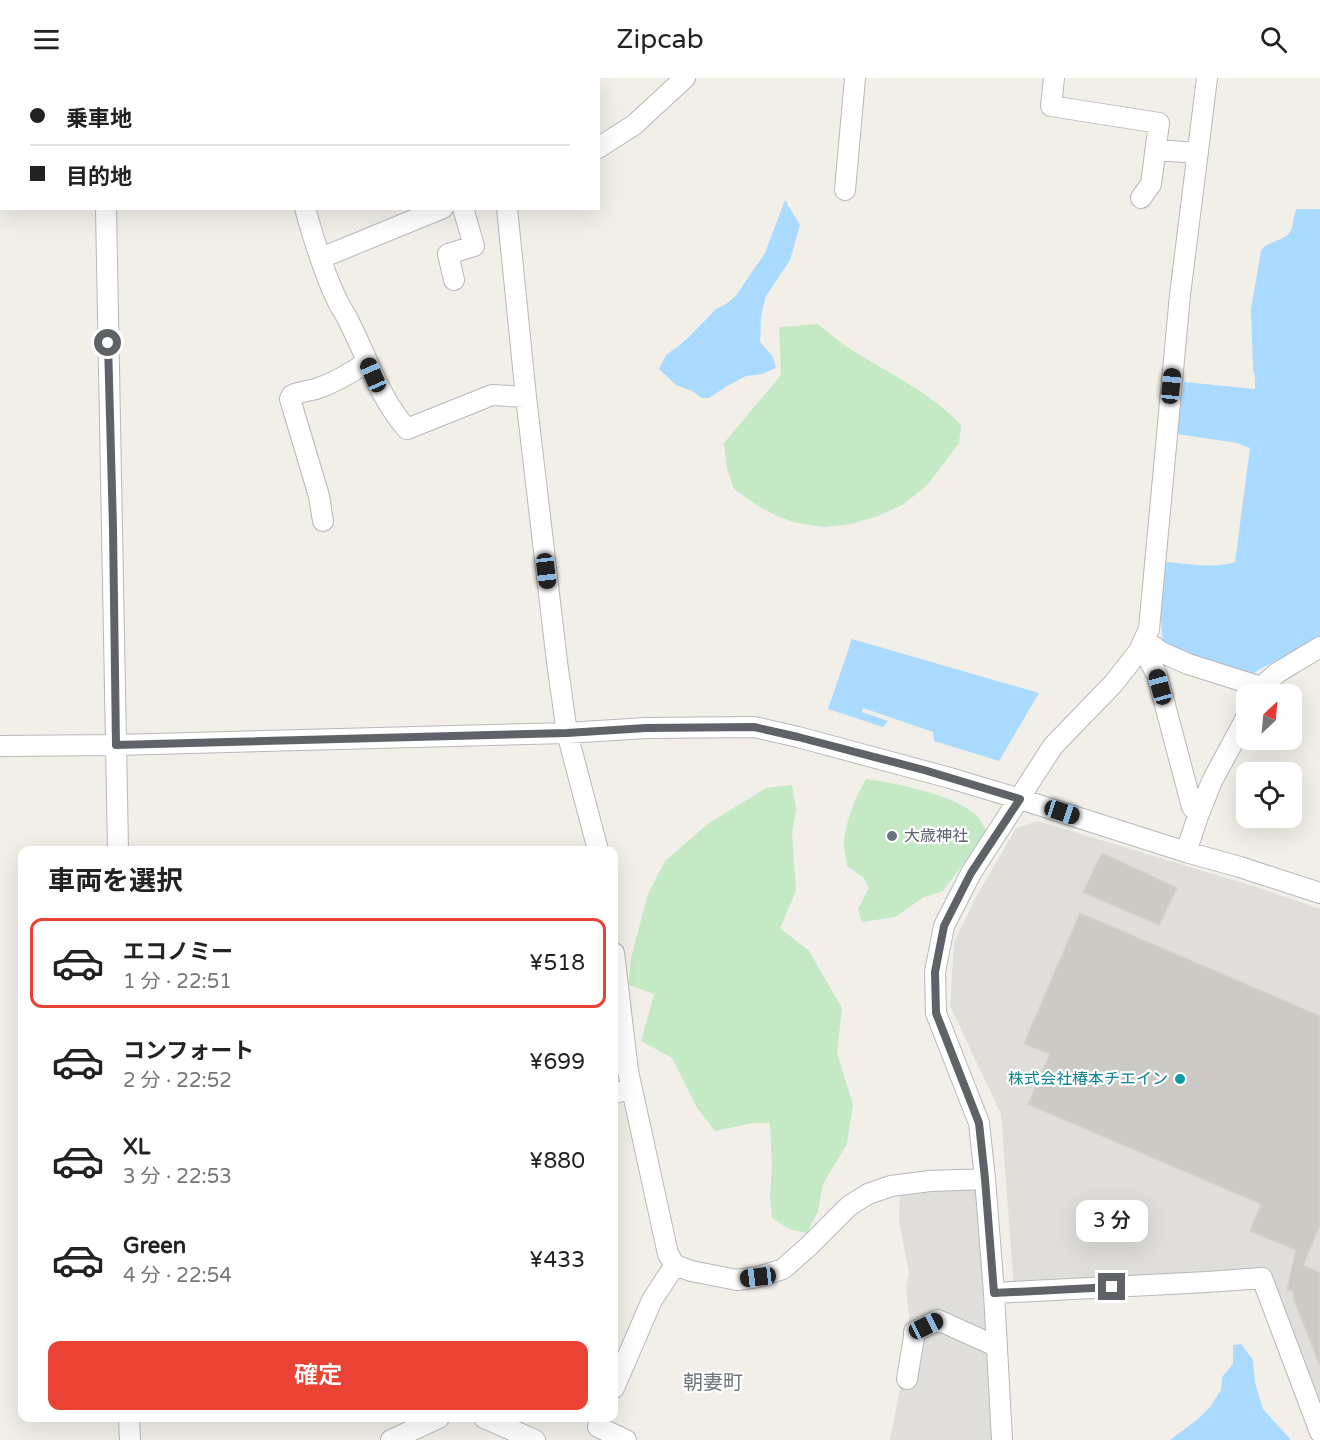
<!DOCTYPE html>
<html lang="ja">
<meta charset="utf-8">
<style>
:root{--surface:#fff;--page:#f6f6f6;--text:#222;--muted:#767676;--line:#e0e0e0;--accent:#ea4335}
body{margin:0;font-family:"Varela Round","Noto Sans JP",sans-serif;background:var(--page);color:var(--text);height:100vh;display:flex;flex-direction:column;font-size:22px;white-space:nowrap}
*{box-sizing:border-box;margin:0}
p{font-size:20px;color:var(--muted)}
.icon{flex:none;width:33px;height:33px;fill:none;stroke:currentColor;stroke-width:2;stroke-linecap:round;stroke-linejoin:round}
.map{position:relative;flex:1;overflow:hidden}
.details{position:absolute;left:18px;top:768px;width:600px;height:576px;display:flex;flex-direction:column;background:var(--surface);border-radius:12px;box-shadow:0 6px 24px #0002}
.details>*{flex:none}
.banner{position:absolute;left:0px;top:0px;width:600px;height:132px;box-shadow:0 6px 24px #0002;display:grid;align-content:center;height:132px;padding:0 30px;background:var(--surface)}
.needle{width:39px;rotate:26deg}
.controls{position:absolute;left:1236px;top:606px;display:grid;gap:12px}
.controls a{display:grid;place-items:center;width:66px;height:66px;border-radius:12px;background:var(--surface);box-shadow:0 6px 24px #0002;font-size:30px}
.end{position:absolute;width:27px;height:27px;margin:-14px;border:8px solid #5f6368;background:#fff;box-shadow:0 0 0 3px #fff}
.from{border-radius:50%}
.bubble{position:absolute;height:42px;border-radius:12px;background:var(--surface);box-shadow:0 6px 24px #0002;font-size:20px;font-weight:600;line-height:42px;text-align:center}
.car{position:absolute;width:18px;height:36px;margin:-18px -9px;border-radius:8px;box-shadow:0 0 4px 2px #0007;background:linear-gradient(#222 24%,#8ab4d8 0 40%,#222 0 76%,#8ab4d8 0 86%,#222 0)}
.banner b{display:flex;align-items:center;gap:21px;height:57px;font-size:22px}
.banner b+b{border-top:2px solid var(--line)}
.banner i{width:15px;height:15px;background:var(--text)}
ul{padding:0;list-style:none}
li{display:flex;align-items:center;gap:18px;height:90px;margin:0 12px 9px;padding:0 18px;border:3px solid transparent;border-radius:12px}
li div{flex:1}
li b{display:block;font-size:22px}
li em{font-style:normal;font-weight:600}
li.current{border-color:var(--accent)}
li>.icon{width:54px;height:54px;stroke-width:1.5}
h2{padding:0 30px;font-size:27px;line-height:72px}
.button{display:flex;gap:12px;margin-top:auto;padding:12px 30px}
.button a{flex:1;height:69px;border-radius:12px;background:var(--accent);color:#fff;font-size:24px;font-weight:600;line-height:69px;text-align:center}
header{display:flex;justify-content:space-between;align-items:center;height:78px;padding:0 30px;background:var(--surface);font-size:27px;font-weight:600}
.map>svg:first-child{display:block}
.industrial{fill:#e0deda}
.green{fill:#c5e8c5}
.water{fill:#aadaff}
.building{fill:#cccac5;stroke:#d6d1c6;stroke-width:1.5}
.lines{fill:none;stroke-linecap:round;stroke-linejoin:round}
.minor-casing{stroke:#b5b8bc;stroke-width:22}
.minor{stroke:#fff;stroke-width:20}
.route{stroke:#5f6368;stroke-width:8}
.worship-dot{fill:#6b7280;stroke:#fff;stroke-width:2}
.culture-dot{fill:#0f9aa8;stroke:#fff;stroke-width:2}
.labels{text-anchor:middle;dominant-baseline:central;stroke-width:4.5;stroke-linejoin:round;paint-order:stroke}
.worship-label{font-size:16px;fill:#5b616d;stroke:#fff;text-anchor:start}
.culture-label{font-size:16px;fill:#0d838f;stroke:#fff;text-anchor:end}
.quarter-label{font-size:20px;fill:#70757a;stroke:#fff}
</style>
<header><svg class="icon" aria-label="menu" viewBox="0 0 24 24"><path d="M4 6h16M4 12h16M4 18h16"/></svg>Zipcab<svg class="icon" aria-label="search" viewBox="0 0 24 24"><circle cx="10" cy="10" r="6"/><path d="M15 15l6 6"/></svg></header>
<div class="map">
<svg width="1320" height="1362" viewBox="0 0 1320 1362">
<rect width="100%" height="100%" fill="#f1efe8"/>
<path class="industrial" d="M1038,743L1253,808L1320,831V1336L1265,1195L1014,1211L1001,1036L950,928L954,865L974,823L1016,750Z
M900,1107L977,1109L986,1213L994,1362H890L911,1256L906,1211L909,1195L899,1142Z"/>
<path class="green" d="M818,246C829,255 840,265 852,272C887,294 933,316 961,347L959,365L945,384L927,407L904,426L878,438L851,446L824,449L793,444L775,437L758,428L734,411L727,391L724,365L781,297L779,249Z
M866,701C898,706 948,715 974,735C980,739 983,748 987,754L943,813L924,819L895,839L862,844L858,831L869,810L864,800L847,788C846,780 844,771 844,764C846,743 855,719 866,701Z
M792,707L796,731L792,756L796,813L780,850L809,873L842,930L837,975L853,1027L847,1066L823,1106L818,1133L807,1155L789,1151L772,1140L770,1119L772,1089L770,1045H753L715,1053L697,1030L672,980L641,963L654,916L629,907L631,880L648,816L665,783L709,745L766,710Z"/>
<path class="water" d="M785,122L800,147L790,182L766,218L761,238L760,264L773,279L776,290L762,296L746,298L727,308L709,320H702L692,313L676,307L659,291L666,277L676,270L689,259L716,231L726,226L735,219L765,175Z
M1297,131H1320V558L1255,594V601L1166,569C1157,553 1162,504 1164,485L1167,484C1190,486 1212,491 1235,484L1250,370L1237,365L1177,356L1184,304L1255,311V298L1253,292L1251,231L1261,173C1266,164 1278,164 1286,158C1296,151 1291,140 1297,131Z
M852,561L1039,615L999,683L934,663L933,654L863,630L862,634L888,643L883,649L828,631Z
M1241,1266L1253,1282L1255,1305L1263,1331L1291,1362H1300H1170L1198,1341L1210,1329L1221,1312L1222,1299L1233,1286V1267Z"/>
<path class="building" d="M1102,775L1177,810L1159,847L1083,814Z
M1080,835L1320,938V1147L1303,1187L1320,1195V1288L1294,1222L1293,1211L1292,1213L1287,1212L1296,1172L1250,1153L1261,1126L1028,1026L1050,976L1024,966Z"/>
<g class="lines">
<defs>
<path id="minor" d="M104,0V2
M502,0V2
M1054,0L1051,28L1159,45L1151,106L1141,120
M598,70L634,47L685,0
M1156,72L1198,75
M845,112L855,0
M106,130L118,772
M305,130C313,159 324,195 337,222C340,229 345,235 348,242C367,278 379,320 407,351L492,317L526,319
M507,130L526,319L557,584L567,655L598,772
M321,180L443,130
M454,202L448,176L474,168L463,130
M323,443L319,418L290,321L292,317C300,314 308,313 316,311C334,305 351,295 367,284
M1144,562L1161,574L1188,586L1264,610
M1155,569L1149,582L1157,597L1192,729L1199,736
M1260,616L1266,605L1277,595L1320,569
M0,668L116,667L567,655L646,650L754,649L798,659L950,700L1020,721L1186,774L1240,789L1320,815
M1186,774L1198,738L1212,703L1246,640
M614,875L628,993L668,1176L675,1187L691,1193L737,1202L758,1199L783,1191L809,1168L849,1128L868,1116L891,1108L930,1103L985,1101
M614,1015L632,1011
M994,1215L1207,1204L1262,1200L1320,1354
M907,1301L914,1259V1254L938,1242L991,1266L996,1265
M614,1310L652,1222L675,1187
M129,1340L130,1362
M484,1340L535,1362
M598,1349L626,1362
M391,1362L439,1340
M1002,1362L994,1215L985,1101L979,1045L936,935L935,894L944,848L971,795L1053,668L1113,606L1139,573L1149,551L1180,217L1207,0"/>
</defs>
<use href="#minor" class="minor-casing"/>
<use href="#minor" class="minor"/>
</g>
<g class="lines">
<path class="route" d="M108,265L113,450L116,667L567,655L646,650L754,649L798,659L924,692L1020,721L971,795L944,848L935,894L936,935L979,1045L985,1101L994,1215L1112,1209"/>
</g>
<circle class="worship-dot" cx="892" cy="758" r="6"/>
<circle class="culture-dot" cx="1180" cy="1001" r="6"/>
<g class="labels">
<g class="worship-label">
<text x="904" y="758">大歳神社</text>
</g>
<g class="culture-label">
<text x="1168" y="1001">株式会社椿本チエイン</text>
</g>
<g class="quarter-label">
<text x="713" y="1305">朝妻町</text>
</g>
</g>
</svg>
<div class="controls">
<a><svg class="needle" viewBox="-14 -14 28 28"><path d="M0-13l5 13h-10z" fill="#e53935"/><path d="M0 13l5-13h-10z" fill="#767676"/></svg></a>
<a><svg class="icon" aria-label="locate" viewBox="0 0 24 24"><circle cx="12" cy="12" r="6"/><path d="M12 2v4M12 18v4M2 12h4M18 12h4"/></svg></a>
</div>
<i class="end from" style="left:108px;top:265px"></i>
<i class="end" style="left:1112px;top:1209px"></i>
<div class="bubble" style="left:1076px;top:1122px;width:72px">3 分</div>
<i class="car" style="left:373px;top:297px;rotate:336deg"></i>
<i class="car" style="left:1171px;top:308px;rotate:6deg"></i>
<i class="car" style="left:546px;top:493px;rotate:173deg"></i>
<i class="car" style="left:1160px;top:609px;rotate:345deg"></i>
<i class="car" style="left:1062px;top:734px;rotate:108deg"></i>
<i class="car" style="left:758px;top:1199px;rotate:263deg"></i>
<i class="car" style="left:926px;top:1248px;rotate:64deg"></i>
<div class="banner">
<b><i class="from"></i>乗車地</b>
<b><i></i>目的地</b>
</div>
<section class="details">
<h2>車両を選択</h2>
<ul>
<li class="current"><svg class="icon" aria-label="car" viewBox="0 0 24 24"><path d="M5 17H2v-5l4-1 3-4h7l3 4 3 1v5h-3M9 17h6M6 11h13"/><circle cx="7" cy="17" r="2"/><circle cx="17" cy="17" r="2"/></svg><div><b>エコノミー</b><p>1 分 · 22:51</p></div><em>¥518</em></li>
<li><svg class="icon" aria-label="car" viewBox="0 0 24 24"><path d="M5 17H2v-5l4-1 3-4h7l3 4 3 1v5h-3M9 17h6M6 11h13"/><circle cx="7" cy="17" r="2"/><circle cx="17" cy="17" r="2"/></svg><div><b>コンフォート</b><p>2 分 · 22:52</p></div><em>¥699</em></li>
<li><svg class="icon" aria-label="car" viewBox="0 0 24 24"><path d="M5 17H2v-5l4-1 3-4h7l3 4 3 1v5h-3M9 17h6M6 11h13"/><circle cx="7" cy="17" r="2"/><circle cx="17" cy="17" r="2"/></svg><div><b>XL</b><p>3 分 · 22:53</p></div><em>¥880</em></li>
<li><svg class="icon" aria-label="car" viewBox="0 0 24 24"><path d="M5 17H2v-5l4-1 3-4h7l3 4 3 1v5h-3M9 17h6M6 11h13"/><circle cx="7" cy="17" r="2"/><circle cx="17" cy="17" r="2"/></svg><div><b>Green</b><p>4 分 · 22:54</p></div><em>¥433</em></li>
</ul>
<div class="button"><a>確定</a></div>
</section>
</div>
